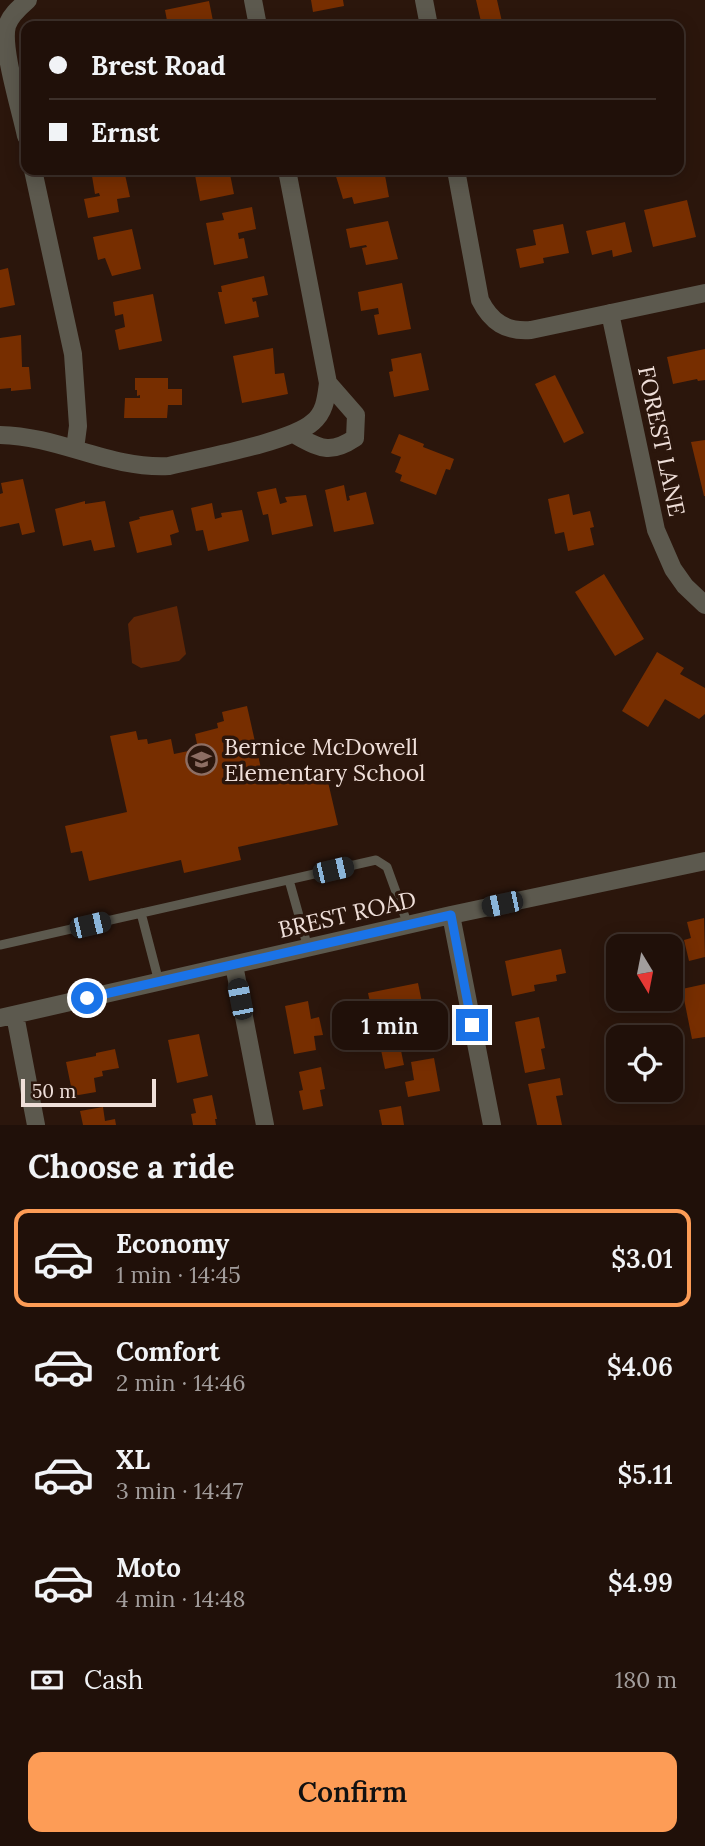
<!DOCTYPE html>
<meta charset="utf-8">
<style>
:root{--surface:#201009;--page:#2d1e17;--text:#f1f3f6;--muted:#a29d9c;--line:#3d302a;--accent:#fd9c56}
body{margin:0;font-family:Lora,serif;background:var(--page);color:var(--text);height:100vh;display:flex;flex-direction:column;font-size:26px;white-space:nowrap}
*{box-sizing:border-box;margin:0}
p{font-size:23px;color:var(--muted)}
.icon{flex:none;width:38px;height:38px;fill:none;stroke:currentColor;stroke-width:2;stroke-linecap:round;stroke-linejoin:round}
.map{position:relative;height:1125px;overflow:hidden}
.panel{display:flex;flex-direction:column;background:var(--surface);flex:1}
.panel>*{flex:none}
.banner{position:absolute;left:21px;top:21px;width:663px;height:154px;border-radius:14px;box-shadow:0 4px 18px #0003,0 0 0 2px var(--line);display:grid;align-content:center;height:154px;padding:0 28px;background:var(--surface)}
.needle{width:46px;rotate:170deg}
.buttons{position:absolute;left:606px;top:934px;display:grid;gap:14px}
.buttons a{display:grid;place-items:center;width:77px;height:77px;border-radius:14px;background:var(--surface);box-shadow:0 4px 18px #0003,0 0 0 2px var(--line);font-size:35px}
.scale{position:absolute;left:21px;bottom:18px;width:135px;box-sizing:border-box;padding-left:7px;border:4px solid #efdfd9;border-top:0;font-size:19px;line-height:24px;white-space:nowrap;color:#efdfd9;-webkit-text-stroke:5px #2b160c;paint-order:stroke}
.end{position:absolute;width:32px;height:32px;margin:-16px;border:9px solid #1a73e8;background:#fff;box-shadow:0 0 0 4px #fff}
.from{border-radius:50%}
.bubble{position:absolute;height:49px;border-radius:14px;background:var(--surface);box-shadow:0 4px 18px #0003,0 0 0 2px var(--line);font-size:23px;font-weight:600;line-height:49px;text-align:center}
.car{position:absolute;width:21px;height:42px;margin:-21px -10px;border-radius:9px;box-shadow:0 0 5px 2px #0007;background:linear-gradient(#222 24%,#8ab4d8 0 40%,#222 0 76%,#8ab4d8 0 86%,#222 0)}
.banner b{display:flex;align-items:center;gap:24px;height:66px;font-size:26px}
.banner b+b{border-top:2px solid var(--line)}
.banner i{width:18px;height:18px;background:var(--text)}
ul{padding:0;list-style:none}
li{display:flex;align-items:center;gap:21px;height:98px;margin:0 14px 10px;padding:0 14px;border:4px solid transparent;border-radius:14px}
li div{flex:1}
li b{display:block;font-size:26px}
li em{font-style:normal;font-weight:600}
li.on{border-color:var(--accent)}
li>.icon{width:63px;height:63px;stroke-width:1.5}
h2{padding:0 28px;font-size:32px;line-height:84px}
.pay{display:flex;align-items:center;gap:18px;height:77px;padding:0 28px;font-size:26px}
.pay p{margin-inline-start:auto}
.cta{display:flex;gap:14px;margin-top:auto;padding:14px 28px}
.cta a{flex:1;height:80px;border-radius:14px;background:var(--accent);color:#111;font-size:28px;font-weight:600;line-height:80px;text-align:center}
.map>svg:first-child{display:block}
.park{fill:#5e2607}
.building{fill:#772e00}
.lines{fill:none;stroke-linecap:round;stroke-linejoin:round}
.service{stroke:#5c594e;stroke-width:9}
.minor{stroke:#5c594e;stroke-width:18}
.route{stroke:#1a73e8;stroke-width:9}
.labels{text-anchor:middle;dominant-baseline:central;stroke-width:7;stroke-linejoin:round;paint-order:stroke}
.street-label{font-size:23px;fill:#efdfd9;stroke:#2b160c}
.poi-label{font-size:23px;fill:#efdfd9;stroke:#2b160c;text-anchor:start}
</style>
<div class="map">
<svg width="705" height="1125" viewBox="0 0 705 1125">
<rect width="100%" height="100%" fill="#2b160c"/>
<path class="park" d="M177,606L186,654L179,661L141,668L132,663L128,624L134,617Z"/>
<path class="building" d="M311,0H343L344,6L313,12Z
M476,0H497L503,26H482Z
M209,1L213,21L197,24L198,26H168L165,10Z
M124,170L130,197L117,199L119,212L88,218L84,199L100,196L99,193L95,194L92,176Z
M194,170H223L225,175L230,174L234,194L200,201Z
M334,170H384L389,197L354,204L352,197L343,199Z
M687,200L696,237L653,247L644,210Z
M252,207L256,229L238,233L239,239L244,238L248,258L214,265L206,223L224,220L222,213Z
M388,221L398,259L366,265L362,248L367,247L366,245L350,248L346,229Z
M625,222L632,252L613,257L612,250L592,255L586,231Z
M563,224L569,253L543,258L544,263L520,268L516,249L536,245L533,230Z
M132,229L141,269L112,276L105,258L98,260L93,237Z
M8,268L15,305L0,308V270Z
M264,276L268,295L252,298L253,302L256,301L259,317L225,324L218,292H222L221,286Z
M402,283L411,329L378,335L374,315L379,314L378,308L361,311L358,292Z
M153,294L162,341L119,350L115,330L125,327L123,314L115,316L113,302Z
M21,335L22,367H29L31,389L11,391V388L0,389V338Z
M273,348L275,374L284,373L288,394L242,403L233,356Z
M705,349V380L698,381L697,379L673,384L667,357Z
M421,353L429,390L394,397L389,372L393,371L391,359Z
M555,375L584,433L564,443L535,384Z
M135,378H168V389H182V405H168L167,418H124L125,398H140V395L137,396V390H135Z
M399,434L424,444L423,447L454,459L450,470L446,469L436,495L400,481L402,475L395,472L401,457L391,453Z
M705,440V496H704L691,442Z
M23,479L35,532L22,535L19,523L0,527V494L3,493L1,483Z
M344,485L347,501L350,500L349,496L366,492L374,524L334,532L325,490Z
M276,488L280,504L287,502L285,497L306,495L313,526L272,535L268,514L263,515L257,492Z
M569,494L573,515L590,511L594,527L590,528L594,545L568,551L564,532L555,534L548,499Z
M85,501V504L105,501L115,547L94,551L91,540L63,546L55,509Z
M212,503L215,519L222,517L221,513L242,510L249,541L208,551L203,530L196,531L191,508Z
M173,510L179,532L170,535L172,545L137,553L129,522L140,519L139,517Z
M604,574L644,639L615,656L575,592Z
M657,652L684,668L680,674L705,688V714L699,719L665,699L648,727L622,711Z
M247,706L264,782L325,769L338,825L238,847L241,860L184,873L181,860L89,881L82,851L71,853L65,826L127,812L110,736L136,731L138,740L147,739L148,744L171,739L174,754L198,749L195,734L218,728L217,723L224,721L222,712Z
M704,918L705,957L689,961L684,940L691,938L687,922Z
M561,949L566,973L556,975L557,981L534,985L535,991L512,996L505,961Z
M418,983L425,1017L393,1023L390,1009L372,1012L368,993Z
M705,984V1037L692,1039L682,989Z
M308,1001L311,1019L319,1017L323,1035L314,1036L316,1050L294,1054L285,1006Z
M539,1017L545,1048L541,1049L545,1069L525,1073L515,1022Z
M199,1034L208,1076L177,1083L168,1040Z
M400,1046L404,1065L385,1069L381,1050Z
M115,1049L119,1068L102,1071L103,1076L94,1078L96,1092L73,1096L66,1062L96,1056V1053Z
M434,1058L440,1091L408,1097L405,1082L414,1080L411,1062Z
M321,1067L325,1089L320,1090L323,1106L303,1110L299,1091L303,1090L299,1072Z
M560,1078L563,1095L556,1096L562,1125H537L528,1084Z
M212,1095L217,1119H215L216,1125H193L191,1114L196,1113L193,1099Z
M401,1106L404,1125H382L379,1110Z
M103,1107L105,1121L115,1119L116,1125H83L80,1111Z"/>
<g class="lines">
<path class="service" d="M289,880L308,948
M141,913L159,982
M0,945L376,860L387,867L408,925"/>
<path class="minor" d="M253,0L258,26
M424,0L429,26
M26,136C21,111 1,48 7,26C10,15 20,7 28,0
M33,170L73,354L78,426L75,449
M456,170L480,300C491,322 506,332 531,330L705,293
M610,313L656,530L673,569L685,586L705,605
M293,434C319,447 328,456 355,438L356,415L328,383
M0,435C60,436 108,469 169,466C201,458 291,442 313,422C325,412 326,398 328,383L287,170
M451,915L492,1125
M234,965L265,1125
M15,1015L36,1125
M0,1018L451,915L705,861"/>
</g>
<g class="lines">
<path class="route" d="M87,998L451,915L472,1025"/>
</g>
<defs>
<symbol id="school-ring" viewBox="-11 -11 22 22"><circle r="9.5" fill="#2b160c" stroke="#8d6e63" stroke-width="1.5"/><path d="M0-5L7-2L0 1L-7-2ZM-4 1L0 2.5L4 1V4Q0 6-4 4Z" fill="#8d6e63"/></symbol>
</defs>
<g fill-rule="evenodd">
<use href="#school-ring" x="184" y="742" width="35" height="35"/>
</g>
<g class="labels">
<g class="street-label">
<text transform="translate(662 441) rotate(78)">FOREST LANE</text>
<text transform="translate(347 914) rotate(-13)">BREST ROAD</text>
</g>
<g class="poi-label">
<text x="224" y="746">Bernice McDowell<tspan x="224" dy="26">Elementary School</tspan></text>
</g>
</g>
</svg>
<div class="buttons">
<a><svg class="needle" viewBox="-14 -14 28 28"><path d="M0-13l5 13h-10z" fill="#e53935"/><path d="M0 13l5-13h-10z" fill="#a29d9c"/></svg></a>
<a><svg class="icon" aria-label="locate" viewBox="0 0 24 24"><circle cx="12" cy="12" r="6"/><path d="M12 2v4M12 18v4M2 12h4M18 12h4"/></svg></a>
</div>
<div class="scale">50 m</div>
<i class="end from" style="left:87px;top:998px"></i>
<i class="end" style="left:472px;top:1025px"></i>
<div class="bubble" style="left:332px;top:1001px;width:116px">1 min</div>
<i class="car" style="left:333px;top:870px;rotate:77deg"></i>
<i class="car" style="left:502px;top:904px;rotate:258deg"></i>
<i class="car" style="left:90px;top:925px;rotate:77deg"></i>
<i class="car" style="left:240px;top:999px;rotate:349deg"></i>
<div class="banner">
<b><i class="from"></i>Brest Road</b>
<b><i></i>Ernst</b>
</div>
</div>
<section class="panel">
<h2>Choose a ride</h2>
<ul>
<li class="on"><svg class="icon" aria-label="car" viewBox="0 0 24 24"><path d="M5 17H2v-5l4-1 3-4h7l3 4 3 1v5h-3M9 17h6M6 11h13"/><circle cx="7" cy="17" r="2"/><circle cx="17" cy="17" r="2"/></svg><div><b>Economy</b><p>1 min · 14:45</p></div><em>$3.01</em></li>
<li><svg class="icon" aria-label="car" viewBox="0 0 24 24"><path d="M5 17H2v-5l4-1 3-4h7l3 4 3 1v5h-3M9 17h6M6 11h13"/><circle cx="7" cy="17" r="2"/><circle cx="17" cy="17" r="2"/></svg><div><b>Comfort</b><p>2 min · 14:46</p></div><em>$4.06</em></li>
<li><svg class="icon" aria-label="car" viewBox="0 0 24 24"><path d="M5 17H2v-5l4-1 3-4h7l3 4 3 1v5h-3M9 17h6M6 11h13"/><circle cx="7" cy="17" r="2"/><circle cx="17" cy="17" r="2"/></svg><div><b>XL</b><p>3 min · 14:47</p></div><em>$5.11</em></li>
<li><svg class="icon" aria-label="car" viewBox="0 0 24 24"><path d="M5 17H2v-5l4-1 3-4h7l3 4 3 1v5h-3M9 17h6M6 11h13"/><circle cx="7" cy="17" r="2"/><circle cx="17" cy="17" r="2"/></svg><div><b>Moto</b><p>4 min · 14:48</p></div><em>$4.99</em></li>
</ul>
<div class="pay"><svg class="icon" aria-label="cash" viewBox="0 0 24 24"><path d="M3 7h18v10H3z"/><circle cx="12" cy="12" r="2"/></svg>Cash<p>180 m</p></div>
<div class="cta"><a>Confirm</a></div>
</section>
